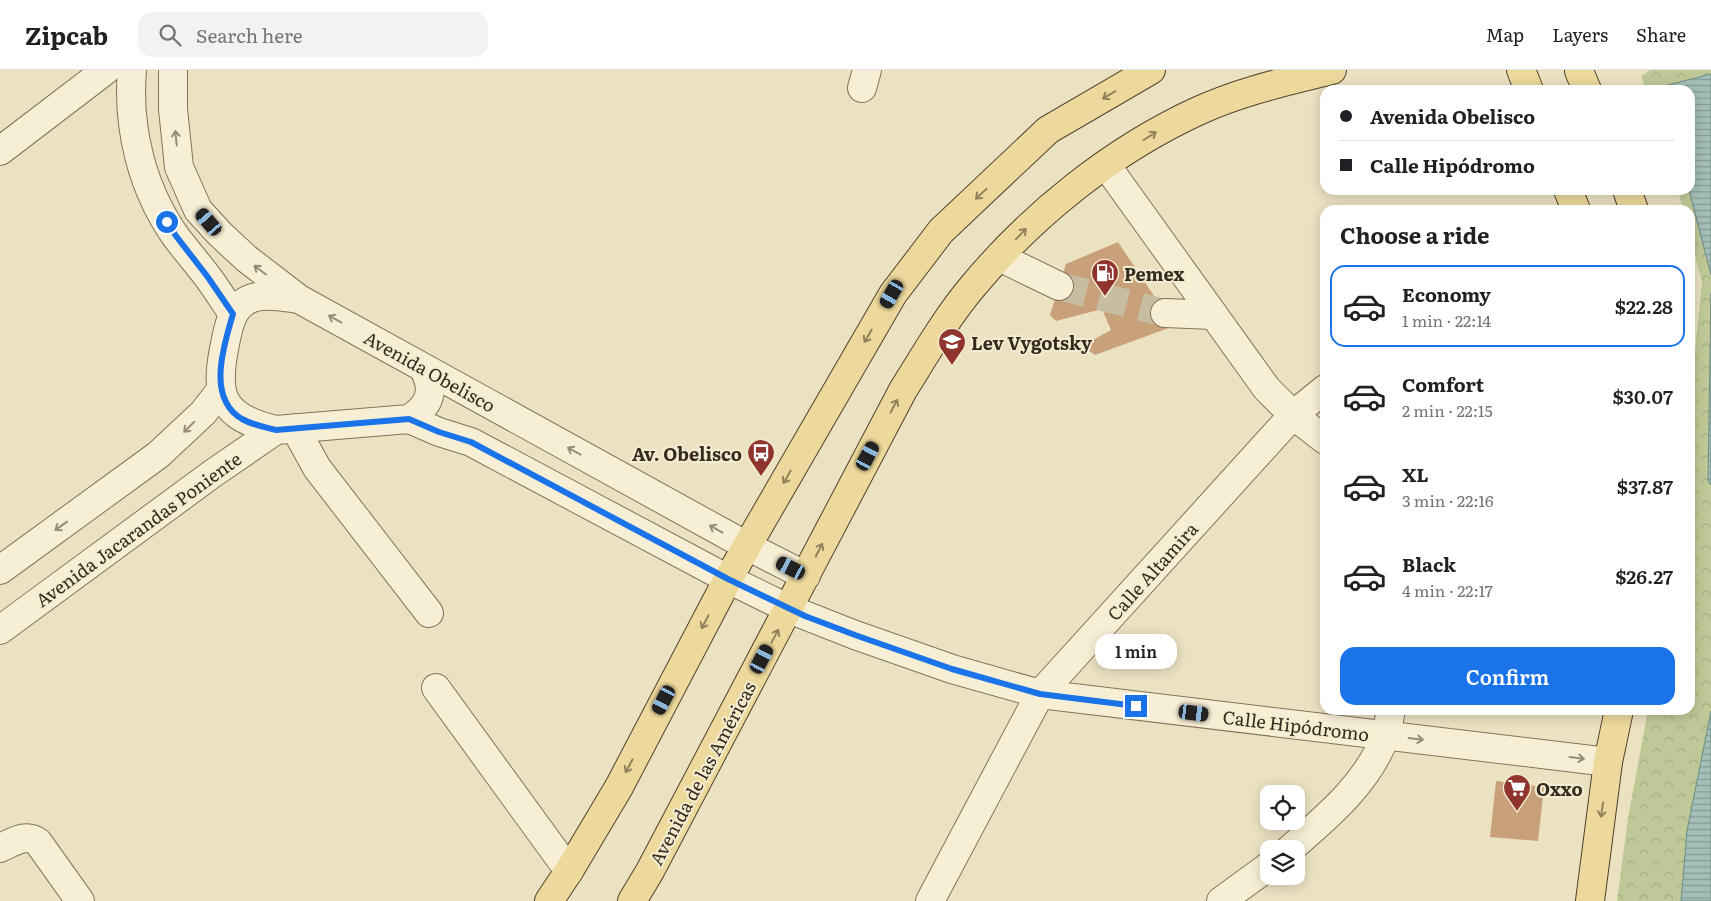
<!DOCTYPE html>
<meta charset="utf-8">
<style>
:root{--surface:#fff;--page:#f2f2f2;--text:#202124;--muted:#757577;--line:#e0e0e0;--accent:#1a73e8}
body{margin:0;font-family:Literata,serif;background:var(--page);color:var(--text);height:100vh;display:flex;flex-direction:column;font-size:19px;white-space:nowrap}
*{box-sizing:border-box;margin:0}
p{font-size:16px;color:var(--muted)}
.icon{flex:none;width:28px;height:28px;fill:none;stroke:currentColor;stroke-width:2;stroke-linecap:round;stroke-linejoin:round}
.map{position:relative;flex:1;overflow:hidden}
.drawer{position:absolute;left:1320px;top:135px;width:375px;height:510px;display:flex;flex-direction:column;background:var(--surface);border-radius:15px;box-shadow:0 2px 12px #0003}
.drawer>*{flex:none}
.banner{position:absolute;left:1320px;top:15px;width:375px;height:110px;border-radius:15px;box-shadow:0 2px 12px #0003;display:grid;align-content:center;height:110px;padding:0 20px;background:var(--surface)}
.controls{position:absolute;left:1260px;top:715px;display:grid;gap:10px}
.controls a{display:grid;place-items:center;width:45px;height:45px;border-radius:10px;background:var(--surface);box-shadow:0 2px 12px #0003;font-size:25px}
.end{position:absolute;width:22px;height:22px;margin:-11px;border:6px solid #1a73e8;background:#fff;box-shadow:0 0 0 2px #fff}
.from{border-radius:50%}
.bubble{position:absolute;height:35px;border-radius:15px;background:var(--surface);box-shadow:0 2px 12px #0003;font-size:16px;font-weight:600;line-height:35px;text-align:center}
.car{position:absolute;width:15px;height:30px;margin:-15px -8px;border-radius:6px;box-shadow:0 0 4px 1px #0007;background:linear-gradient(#222 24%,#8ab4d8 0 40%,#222 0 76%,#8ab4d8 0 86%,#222 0)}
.banner b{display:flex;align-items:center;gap:18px;height:48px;font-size:19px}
.banner b+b{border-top:1px solid var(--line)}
.banner i{width:12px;height:12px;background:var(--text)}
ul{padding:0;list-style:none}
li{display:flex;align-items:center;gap:15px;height:82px;margin:0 10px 8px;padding:0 10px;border:2px solid transparent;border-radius:15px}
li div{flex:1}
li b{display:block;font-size:19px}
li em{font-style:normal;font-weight:600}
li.on{border-color:var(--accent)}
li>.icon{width:45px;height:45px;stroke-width:1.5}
h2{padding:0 20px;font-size:22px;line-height:60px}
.primary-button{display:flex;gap:10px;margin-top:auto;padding:10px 20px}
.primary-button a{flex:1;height:58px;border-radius:15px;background:var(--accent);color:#fff;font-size:20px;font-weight:600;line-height:58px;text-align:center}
header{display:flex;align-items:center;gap:30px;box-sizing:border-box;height:70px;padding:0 25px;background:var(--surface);border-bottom:1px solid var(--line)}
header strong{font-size:24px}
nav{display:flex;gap:28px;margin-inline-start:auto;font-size:18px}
.search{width:350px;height:45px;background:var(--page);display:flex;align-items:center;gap:12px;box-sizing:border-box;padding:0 18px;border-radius:15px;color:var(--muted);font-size:19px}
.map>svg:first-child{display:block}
.forest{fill:url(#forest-crowns)}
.water{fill:url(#water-rules);stroke:#6c8c86}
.building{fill:#c8a07a}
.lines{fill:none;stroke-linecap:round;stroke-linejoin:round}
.minor-tunnel{stroke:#c7bda1;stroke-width:28;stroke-dasharray:28 14;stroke-linecap:butt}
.minor-casing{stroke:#84735a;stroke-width:30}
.major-casing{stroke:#52412e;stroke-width:30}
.minor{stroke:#f7efd5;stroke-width:28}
.major{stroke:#edd99b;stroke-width:28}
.oneway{stroke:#91825c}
.oneway2{stroke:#968c7a}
.route{stroke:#1a73e8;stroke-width:6}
.labels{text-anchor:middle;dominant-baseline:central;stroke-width:4;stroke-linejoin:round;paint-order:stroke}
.poi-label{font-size:18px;font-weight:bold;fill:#352a1e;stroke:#f3ecd1;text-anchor:start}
.street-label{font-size:18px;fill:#352a1e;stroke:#f3ecd1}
</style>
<header>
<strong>Zipcab</strong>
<div class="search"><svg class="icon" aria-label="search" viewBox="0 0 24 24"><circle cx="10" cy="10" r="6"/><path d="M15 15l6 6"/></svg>Search here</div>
<nav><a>Map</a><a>Layers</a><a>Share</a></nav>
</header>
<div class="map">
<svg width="1711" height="831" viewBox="0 0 1711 831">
<defs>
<pattern id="forest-crowns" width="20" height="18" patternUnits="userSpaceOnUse" patternTransform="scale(1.25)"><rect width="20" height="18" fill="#bfc997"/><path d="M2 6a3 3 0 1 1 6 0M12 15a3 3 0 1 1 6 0" fill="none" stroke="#a5ad82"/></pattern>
<pattern id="water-rules" width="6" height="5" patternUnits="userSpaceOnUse" patternTransform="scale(1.25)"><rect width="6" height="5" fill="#a4beb8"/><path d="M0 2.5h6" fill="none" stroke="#869b95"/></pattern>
</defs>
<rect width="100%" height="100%" fill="#ebe2c2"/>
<path class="forest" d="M1650,0H1711V831H1617L1628,748L1648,640H1690V332L1702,212L1690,166V140H1683L1678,120H1690V20H1646L1641,6Z"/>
<path class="water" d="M1711,4V205L1689,120L1690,20H1657L1656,18Z
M1711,223V415L1708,411Z
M1711,641V831H1681L1687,761Z"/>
<path class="building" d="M1118,172L1174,256L1095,285L1082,276L1111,260L1102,239L1056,251L1050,245L1066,194Z
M1496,711L1544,717L1538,771L1490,767Z"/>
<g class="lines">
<path class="minor-tunnel" d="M1059,216L1165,243"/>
<defs>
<path id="minor" d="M132,0C127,58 142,119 176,167C186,180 197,193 207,206C216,218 224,231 233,244
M173,0V39L179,97L198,140L220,164L247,189L299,229L747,476L806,506
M862,18L867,0
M0,81L106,0
M1106,95L1267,319L1293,345L1325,370
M999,187L1059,216
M299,229C283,227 258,221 243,233C231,242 228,259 225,274C214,326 221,347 276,360L409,349L439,362L471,372L728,509L789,539L855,565L952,599L1040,624L1608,692
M1165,243L1214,245
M409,349C430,336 436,320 423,298
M295,358L317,398L429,543
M0,500L158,385L203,343L221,320
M0,560L212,404L276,360
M436,618L569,801
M0,778C14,772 25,763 38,772L80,831
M1290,779C1327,747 1367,714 1385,667C1388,659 1389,649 1391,640
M930,831L1040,624L1293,345L1325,319
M1221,831L1269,796"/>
<path id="major" d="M1521,0L1529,20
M1579,1L1587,20
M1568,120L1576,140
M1627,120L1634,140
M549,831L569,801L619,717L728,509L893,224L941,161L1048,60L1151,0
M632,831L650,801L903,320C925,285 946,248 973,216C1033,144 1113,80 1198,41C1241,21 1288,11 1332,0
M1590,831L1608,692L1619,640"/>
</defs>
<use href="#minor" class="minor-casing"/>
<use href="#major" class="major-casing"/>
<use href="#minor" class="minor"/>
<use href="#major" class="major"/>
</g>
<defs><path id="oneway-shaft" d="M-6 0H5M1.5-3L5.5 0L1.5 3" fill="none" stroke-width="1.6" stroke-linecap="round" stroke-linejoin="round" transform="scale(1.25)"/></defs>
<g class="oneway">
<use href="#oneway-shaft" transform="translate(1109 25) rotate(149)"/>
<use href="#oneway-shaft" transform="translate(1150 66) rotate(-32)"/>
<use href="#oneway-shaft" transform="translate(981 124) rotate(137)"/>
<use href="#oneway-shaft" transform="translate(1021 164) rotate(-46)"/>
<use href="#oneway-shaft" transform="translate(868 266) rotate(120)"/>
<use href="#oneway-shaft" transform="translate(894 336) rotate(-62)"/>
<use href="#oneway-shaft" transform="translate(787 407) rotate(120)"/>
<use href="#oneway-shaft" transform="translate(819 480) rotate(-63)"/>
<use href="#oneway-shaft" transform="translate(705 552) rotate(118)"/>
<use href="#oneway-shaft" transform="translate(775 566) rotate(-62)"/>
<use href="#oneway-shaft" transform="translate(629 696) rotate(118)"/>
<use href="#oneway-shaft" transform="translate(1602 740) rotate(98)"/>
</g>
<g class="oneway2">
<use href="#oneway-shaft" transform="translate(176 68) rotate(-96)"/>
<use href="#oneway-shaft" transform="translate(260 200) rotate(-143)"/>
<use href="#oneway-shaft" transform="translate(335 249) rotate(-151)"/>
<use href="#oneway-shaft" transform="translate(189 357) rotate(135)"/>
<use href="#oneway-shaft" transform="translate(574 381) rotate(-151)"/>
<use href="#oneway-shaft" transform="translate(61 456) rotate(144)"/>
<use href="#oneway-shaft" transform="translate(716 459) rotate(-151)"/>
<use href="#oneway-shaft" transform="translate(1416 669) rotate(7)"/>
<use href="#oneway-shaft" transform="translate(1577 688) rotate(7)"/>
</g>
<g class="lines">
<path class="route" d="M167,152L176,166L207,206L233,244C224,275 206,328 242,349C253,355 264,357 276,360L409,349L439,362L471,372L728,509L805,546L855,565L952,599L1040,624L1136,636"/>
</g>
<defs>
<symbol id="fuel-pin" viewBox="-11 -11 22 30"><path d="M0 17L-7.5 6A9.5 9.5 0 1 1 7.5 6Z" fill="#90342e" stroke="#f3ecd1"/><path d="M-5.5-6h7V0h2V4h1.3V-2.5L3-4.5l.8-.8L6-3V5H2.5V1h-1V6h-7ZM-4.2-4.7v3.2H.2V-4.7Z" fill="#fff"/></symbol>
<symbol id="school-pin" viewBox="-11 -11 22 30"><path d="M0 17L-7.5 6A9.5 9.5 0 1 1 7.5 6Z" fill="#90342e" stroke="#f3ecd1"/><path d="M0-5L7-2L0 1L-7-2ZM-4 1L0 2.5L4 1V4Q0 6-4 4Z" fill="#fff"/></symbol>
<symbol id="bus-pin" viewBox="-11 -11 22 30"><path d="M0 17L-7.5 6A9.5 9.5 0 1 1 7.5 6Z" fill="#90342e" stroke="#f3ecd1"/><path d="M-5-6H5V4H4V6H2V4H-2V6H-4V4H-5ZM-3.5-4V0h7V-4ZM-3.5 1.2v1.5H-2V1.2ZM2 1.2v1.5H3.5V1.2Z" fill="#fff"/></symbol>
<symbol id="supermarket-pin" viewBox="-11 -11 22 30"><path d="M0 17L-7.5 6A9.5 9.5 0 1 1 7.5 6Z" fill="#90342e" stroke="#f3ecd1"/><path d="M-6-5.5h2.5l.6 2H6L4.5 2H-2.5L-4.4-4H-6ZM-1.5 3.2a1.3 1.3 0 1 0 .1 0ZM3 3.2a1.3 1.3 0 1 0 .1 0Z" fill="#fff"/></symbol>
</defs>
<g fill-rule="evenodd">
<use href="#fuel-pin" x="1089" y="187" width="32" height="43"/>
<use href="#school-pin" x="936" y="256" width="32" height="43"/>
<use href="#bus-pin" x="745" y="367" width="32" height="43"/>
<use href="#supermarket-pin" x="1501" y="702" width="32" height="43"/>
</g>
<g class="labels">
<g class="poi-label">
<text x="1124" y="203">Pemex</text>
<text x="971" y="272">Lev Vygotsky</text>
<text x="742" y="383" text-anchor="end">Av. Obelisco</text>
<text x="1536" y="718">Oxxo</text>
</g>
<g class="street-label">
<text transform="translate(430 301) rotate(29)">Avenida Obelisco</text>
<text transform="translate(138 459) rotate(-36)">Avenida Jacarandas Poniente</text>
<text transform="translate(1152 501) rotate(-48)">Calle Altamira</text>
<text transform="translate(1296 655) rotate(7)">Calle Hipódromo</text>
<text transform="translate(702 703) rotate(-62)">Avenida de las Américas</text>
</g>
</g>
</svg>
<div class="controls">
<a><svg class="icon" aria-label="locate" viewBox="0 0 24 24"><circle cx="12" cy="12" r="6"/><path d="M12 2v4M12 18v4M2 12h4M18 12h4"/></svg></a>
<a><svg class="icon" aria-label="layers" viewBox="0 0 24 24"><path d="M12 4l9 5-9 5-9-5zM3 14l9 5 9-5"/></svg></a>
</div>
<i class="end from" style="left:167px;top:152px"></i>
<i class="end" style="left:1136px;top:636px"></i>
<div class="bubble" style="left:1095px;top:564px;width:82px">1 min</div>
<i class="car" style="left:209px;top:152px;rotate:319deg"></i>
<i class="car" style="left:892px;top:224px;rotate:210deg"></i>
<i class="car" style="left:868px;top:386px;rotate:28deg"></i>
<i class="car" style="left:791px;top:498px;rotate:297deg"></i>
<i class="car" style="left:762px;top:589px;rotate:28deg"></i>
<i class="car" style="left:664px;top:630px;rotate:208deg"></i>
<i class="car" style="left:1194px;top:643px;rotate:97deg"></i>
<div class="banner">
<b><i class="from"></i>Avenida Obelisco</b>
<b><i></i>Calle Hipódromo</b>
</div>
<section class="drawer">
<h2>Choose a ride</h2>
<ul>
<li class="on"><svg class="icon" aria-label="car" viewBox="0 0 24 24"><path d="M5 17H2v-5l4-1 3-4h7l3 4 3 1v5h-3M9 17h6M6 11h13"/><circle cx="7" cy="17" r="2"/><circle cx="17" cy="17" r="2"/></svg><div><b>Economy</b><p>1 min · 22:14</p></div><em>$22.28</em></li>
<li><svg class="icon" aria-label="car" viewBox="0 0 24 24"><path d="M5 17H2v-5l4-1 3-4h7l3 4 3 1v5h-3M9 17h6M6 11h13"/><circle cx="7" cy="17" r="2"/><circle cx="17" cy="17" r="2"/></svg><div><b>Comfort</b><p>2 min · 22:15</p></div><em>$30.07</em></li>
<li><svg class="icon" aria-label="car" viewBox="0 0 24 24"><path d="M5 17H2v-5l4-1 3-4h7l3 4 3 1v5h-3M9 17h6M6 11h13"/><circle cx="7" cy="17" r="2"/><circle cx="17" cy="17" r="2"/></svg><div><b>XL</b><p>3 min · 22:16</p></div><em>$37.87</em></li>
<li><svg class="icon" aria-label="car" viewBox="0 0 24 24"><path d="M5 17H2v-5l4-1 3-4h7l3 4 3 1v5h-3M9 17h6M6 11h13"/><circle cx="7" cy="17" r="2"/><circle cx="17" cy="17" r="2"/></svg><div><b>Black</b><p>4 min · 22:17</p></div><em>$26.27</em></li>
</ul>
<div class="primary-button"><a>Confirm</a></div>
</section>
</div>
